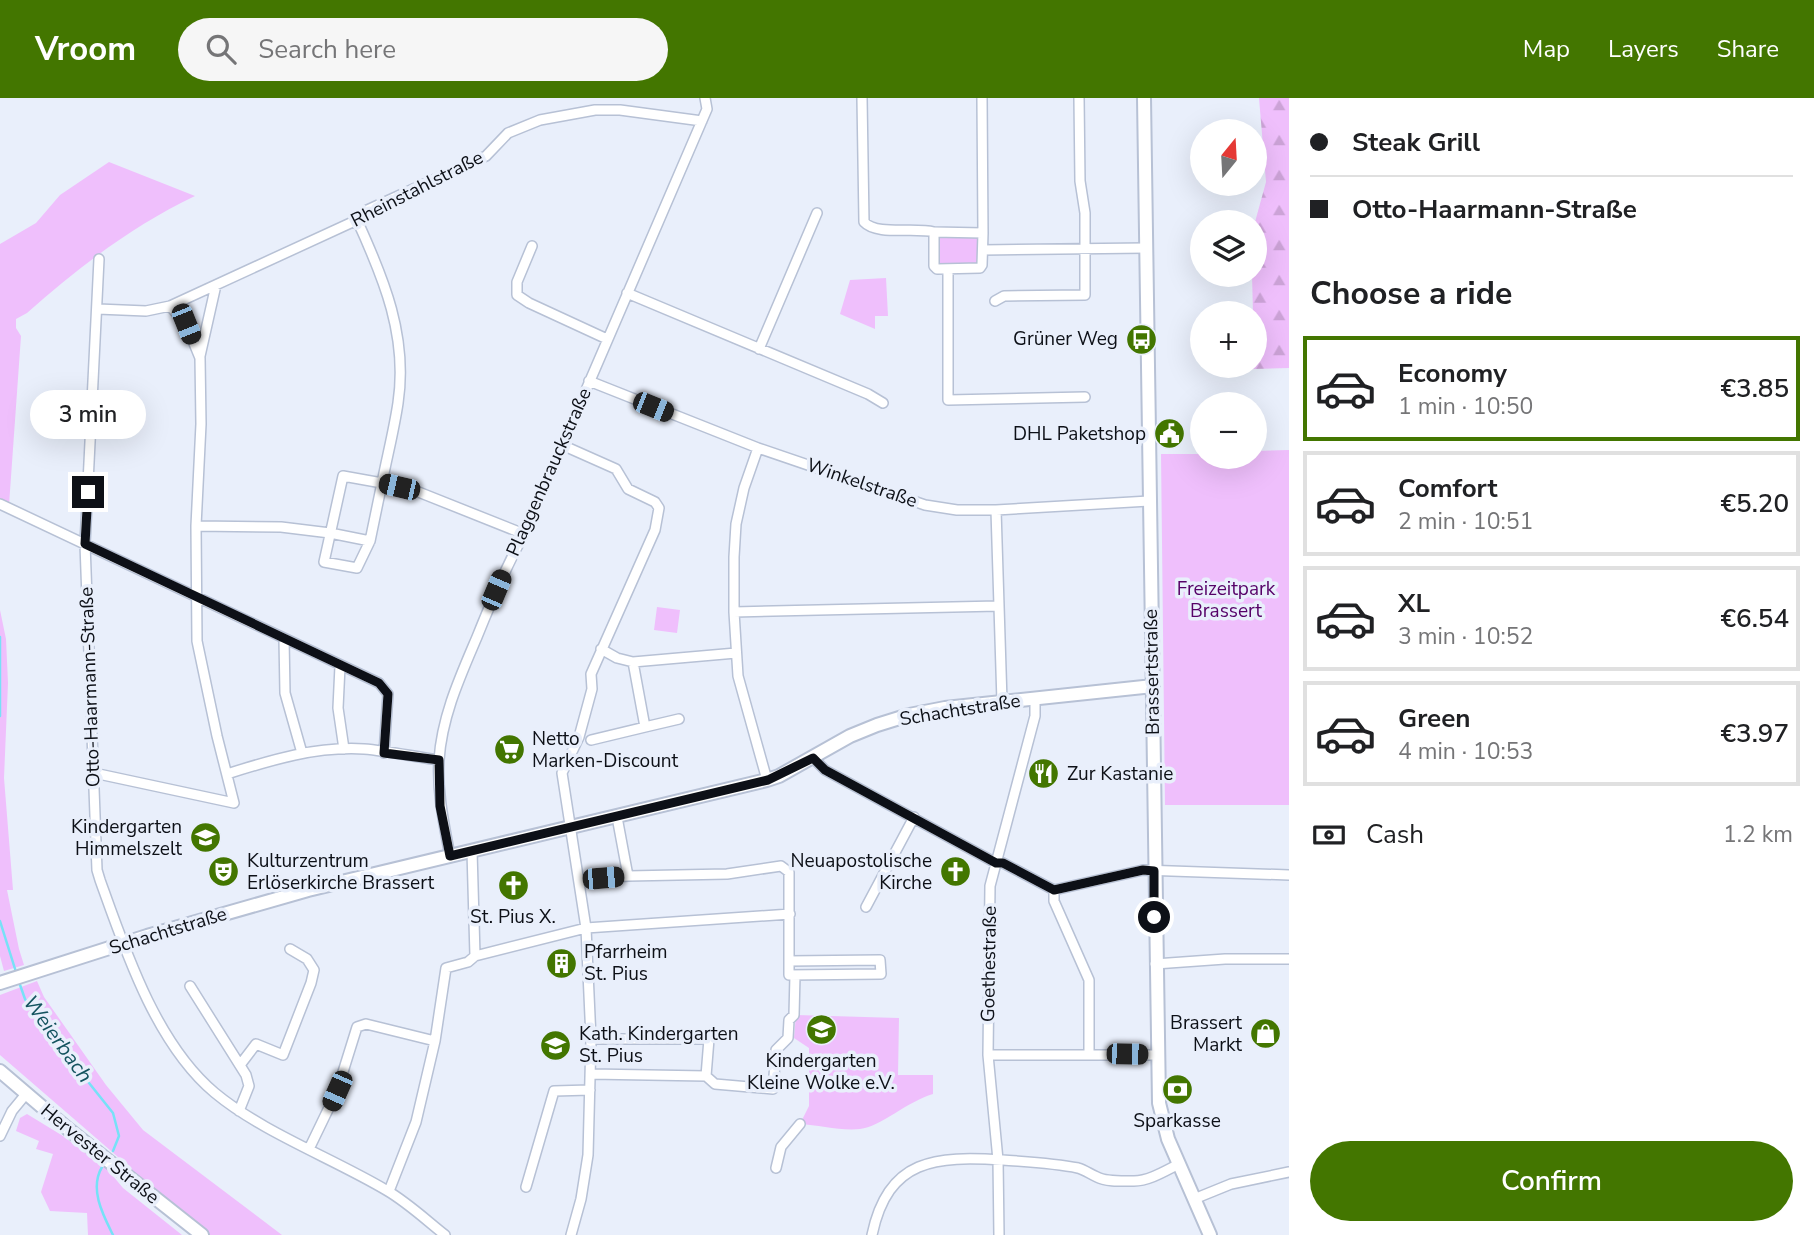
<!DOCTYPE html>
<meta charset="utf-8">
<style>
:root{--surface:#fff;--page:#f6f6f6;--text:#202124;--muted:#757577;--line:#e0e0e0;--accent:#437600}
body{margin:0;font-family:"Nunito Sans",sans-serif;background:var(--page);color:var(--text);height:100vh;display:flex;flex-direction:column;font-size:26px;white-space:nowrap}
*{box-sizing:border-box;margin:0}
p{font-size:23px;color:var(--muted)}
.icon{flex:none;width:38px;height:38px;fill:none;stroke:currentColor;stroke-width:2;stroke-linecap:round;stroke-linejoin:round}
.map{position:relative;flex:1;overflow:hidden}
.drawer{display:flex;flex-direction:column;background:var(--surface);width:525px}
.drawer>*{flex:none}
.top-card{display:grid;align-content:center;height:154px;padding:0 21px;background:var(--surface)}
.needle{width:46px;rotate:18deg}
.fabs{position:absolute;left:1190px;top:21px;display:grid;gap:14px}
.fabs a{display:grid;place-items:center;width:77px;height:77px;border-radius:50%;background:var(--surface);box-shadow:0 7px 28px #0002;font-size:35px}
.end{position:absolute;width:32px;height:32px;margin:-16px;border:9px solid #0d1017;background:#fff;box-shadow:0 0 0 4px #fff}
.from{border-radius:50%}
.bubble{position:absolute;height:49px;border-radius:24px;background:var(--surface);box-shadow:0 7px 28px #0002;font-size:23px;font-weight:600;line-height:49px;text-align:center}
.car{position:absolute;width:21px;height:42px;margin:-21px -10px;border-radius:9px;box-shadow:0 0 5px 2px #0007;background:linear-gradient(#222 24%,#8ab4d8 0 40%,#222 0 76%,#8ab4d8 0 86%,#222 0)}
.top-card b{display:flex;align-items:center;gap:24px;height:66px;font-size:26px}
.top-card b+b{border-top:2px solid var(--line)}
.top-card i{width:18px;height:18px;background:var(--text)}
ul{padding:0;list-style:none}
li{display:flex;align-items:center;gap:21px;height:105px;margin:0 14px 10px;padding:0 7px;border:4px solid var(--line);border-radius:0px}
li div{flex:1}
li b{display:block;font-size:26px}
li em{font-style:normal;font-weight:600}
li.on{border-color:var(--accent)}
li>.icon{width:63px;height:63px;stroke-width:1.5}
h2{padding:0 21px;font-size:32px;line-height:84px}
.pay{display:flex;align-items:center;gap:18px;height:77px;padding:0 21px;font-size:26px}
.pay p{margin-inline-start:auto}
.button{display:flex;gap:14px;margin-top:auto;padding:14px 21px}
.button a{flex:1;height:80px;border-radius:42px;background:var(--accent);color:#fff;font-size:28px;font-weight:600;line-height:80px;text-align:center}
header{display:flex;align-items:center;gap:42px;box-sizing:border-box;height:98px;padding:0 35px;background:var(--accent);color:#fff}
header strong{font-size:33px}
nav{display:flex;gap:38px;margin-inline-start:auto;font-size:24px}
.search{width:490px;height:63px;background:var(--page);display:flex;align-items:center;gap:18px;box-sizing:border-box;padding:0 24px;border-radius:38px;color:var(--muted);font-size:26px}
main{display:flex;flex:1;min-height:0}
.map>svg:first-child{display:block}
.green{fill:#efbffc}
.forest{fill:url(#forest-firs)}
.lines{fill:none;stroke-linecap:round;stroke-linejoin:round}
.stream{stroke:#77e1f7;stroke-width:2.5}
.street-casing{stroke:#b7c1d5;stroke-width:12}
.secondary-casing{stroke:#b7c1d5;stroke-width:16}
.street{stroke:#fff;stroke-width:9}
.secondary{stroke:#fff;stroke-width:12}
.route{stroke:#0d1017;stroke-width:9}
.labels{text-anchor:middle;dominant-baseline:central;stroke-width:7;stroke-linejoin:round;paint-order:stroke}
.street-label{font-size:19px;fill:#0d1017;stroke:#e9effb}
.poi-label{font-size:19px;fill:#0d1017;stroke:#e9effb;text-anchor:end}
.park-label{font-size:19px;fill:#560268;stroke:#e9effb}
.water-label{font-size:21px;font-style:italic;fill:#14535f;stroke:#e9effb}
</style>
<header>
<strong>Vroom</strong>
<div class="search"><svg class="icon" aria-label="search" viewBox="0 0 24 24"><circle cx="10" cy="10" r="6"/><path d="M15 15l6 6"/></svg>Search here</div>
<nav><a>Map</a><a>Layers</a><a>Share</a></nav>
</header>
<main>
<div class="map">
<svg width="1289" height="1137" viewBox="0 0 1289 1137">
<defs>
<pattern id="forest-firs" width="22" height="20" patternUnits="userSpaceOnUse" patternTransform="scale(1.75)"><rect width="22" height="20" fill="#efbffc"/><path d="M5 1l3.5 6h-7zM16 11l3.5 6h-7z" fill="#cca3d7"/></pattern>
</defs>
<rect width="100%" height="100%" fill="#e9effb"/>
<path class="green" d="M109,64L195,98C132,128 79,169 27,215L16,221V230L21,238L9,407L0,403V146L36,125L60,97Z
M939,137H976L980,141V165L977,168L940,169L937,166L936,140Z
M886,180L888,218H875V231L840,216L850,182Z
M1289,352V707H1165L1161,356H1202V359H1255V353Z
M657,509L680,512L677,535L654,532Z
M0,512L6,541L8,585L4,680L13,792H7L19,851L24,867L4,873L0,858Z
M37,883L44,899L106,987L143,1032L282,1137H210L116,1061L118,1059L0,957V897Z
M796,917L899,920L898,977H933V996C908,1003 880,1029 860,1031C841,1033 818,1027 800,1026L809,1008V950L794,940Z
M27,1016L63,1038L108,1072L123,1090L182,1137H88L87,1115L50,1113L41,1094L53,1056L36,1051L39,1043L16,1033L20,1020Z"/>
<path class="forest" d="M1259,0H1289V270L1253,271L1255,215H1253L1252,177H1255V124L1266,84Z"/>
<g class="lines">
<path class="stream" d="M0,539V618
M0,823L16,874
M19,884L25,901L34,916L113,1015L119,1038L113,1053
M102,1069C89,1091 103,1117 113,1137"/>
<defs>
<path id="street" d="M862,0L864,124C877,138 914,129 934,134
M982,0L983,135
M357,122C384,181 408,239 398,305C394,332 387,359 382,385L416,393L524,436
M934,134L983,135L982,167L980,170L937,171L934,168Z
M532,148L517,184V197L529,205L607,241
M983,152L1146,150
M99,161L85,446L97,772L100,782C125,852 156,946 215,995C262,1034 332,1060 386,1092C407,1104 426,1122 445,1137
M948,171V302L1085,299
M627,195L868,296L883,305
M995,203L1004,198L1085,197V115L1080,83L1079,0
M98,211L146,213L170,208L357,122L365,113L486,58L508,35L540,22L595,12H620L702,23
M759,251L817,115
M200,258L216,187
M589,283L758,350L925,407L957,412H996L1149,403
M562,347L616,371L628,391L655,404L659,410L655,432L591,576L592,591L579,639L562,675L586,830L591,941L588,1057L581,1101L571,1137
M758,350L744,390L736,426L734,459V514L738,578L767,682
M343,378L382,385L370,443L357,470L324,464Z
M0,406L379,585L388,596L384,655
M996,412L1002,604
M196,428L281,429L330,435L370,443
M734,514L998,508
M284,541L285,595L302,655
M601,551L617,560L633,564L736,555
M633,564L645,629L679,621
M340,568L338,610L344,651
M591,642L645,629
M813,660L825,672L996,765H1003L1054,792L1143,772L1289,777
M94,675L234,705L217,638L197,543L196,428L201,326L200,260L186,226L170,208
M227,676C271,662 317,648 364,651C389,653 415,659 439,662
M617,719L628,778
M450,758C444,726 437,695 439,662C442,618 460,579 477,539C491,504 506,469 524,436L707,11L705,0
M579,782L628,778L727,776L781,768L789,774V877L881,876L880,862L789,863
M1054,792V803L1089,882V956
M866,809L914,719
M475,858L586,830L790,816
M1155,866L1225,861H1289
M190,888L246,977L249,988L239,1013
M591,941H709L706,978L591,976
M988,957H1157
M240,967L256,946L283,957L311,885L314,872L307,861L290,851
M706,978L715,986L773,991L776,952L788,940L789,922L794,917L795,877
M0,1038L12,1013L26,996
M309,1051L337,993L357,929L366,926L435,943
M776,1070L781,1049L800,1026
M526,1089L554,993L590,992
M389,1093L416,1024L435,943L446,870L468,864L475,858L472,753
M1194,1101L1231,1086L1289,1074
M872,1137C888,1060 936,1058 1003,1062C1028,1064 1053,1065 1078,1070C1085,1072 1090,1076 1097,1079C1106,1084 1123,1083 1134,1083C1149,1083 1165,1073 1179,1066
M999,1137L998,1062L988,957L990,788L1035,618V601"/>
<path id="secondary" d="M1144,0L1159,1005L1168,1041L1210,1137
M0,885L147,838L308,792L767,682L779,678L850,638L877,627L909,617L945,610L1153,588
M0,973L68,1031L202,1137"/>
</defs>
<use href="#street" class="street-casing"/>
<use href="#secondary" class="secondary-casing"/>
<use href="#street" class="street"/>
<use href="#secondary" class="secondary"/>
</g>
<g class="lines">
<path class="route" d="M88,394L85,446L379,585L388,596L384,655L439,662L440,708L450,758L768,682L813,660L825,672L996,765H1003L1054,792L1143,772L1154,773V819"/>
</g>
<defs>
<symbol id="bus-disc" viewBox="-11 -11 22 22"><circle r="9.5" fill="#437600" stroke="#e9effb"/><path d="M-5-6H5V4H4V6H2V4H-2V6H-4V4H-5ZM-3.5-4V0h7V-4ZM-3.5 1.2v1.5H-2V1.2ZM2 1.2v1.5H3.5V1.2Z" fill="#fff"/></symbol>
<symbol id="civic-disc" viewBox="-11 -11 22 22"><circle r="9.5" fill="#437600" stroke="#e9effb"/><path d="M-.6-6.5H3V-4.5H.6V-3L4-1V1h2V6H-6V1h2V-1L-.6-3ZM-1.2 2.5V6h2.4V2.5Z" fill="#fff"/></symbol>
<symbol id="supermarket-disc" viewBox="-11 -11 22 22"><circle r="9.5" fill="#437600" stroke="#e9effb"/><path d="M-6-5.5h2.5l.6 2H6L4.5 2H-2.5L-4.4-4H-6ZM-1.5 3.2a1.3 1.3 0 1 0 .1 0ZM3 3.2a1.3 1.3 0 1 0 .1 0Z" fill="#fff"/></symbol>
<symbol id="restaurant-disc" viewBox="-11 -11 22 22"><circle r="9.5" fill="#437600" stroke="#e9effb"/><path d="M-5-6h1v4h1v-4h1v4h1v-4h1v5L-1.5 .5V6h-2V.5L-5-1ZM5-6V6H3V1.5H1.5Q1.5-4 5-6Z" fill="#fff"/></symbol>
<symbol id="school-disc" viewBox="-11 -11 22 22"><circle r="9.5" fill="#437600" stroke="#e9effb"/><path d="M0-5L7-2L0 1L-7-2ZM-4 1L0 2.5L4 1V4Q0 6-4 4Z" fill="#fff"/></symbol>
<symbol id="theatre-disc" viewBox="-11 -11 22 22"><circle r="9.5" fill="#437600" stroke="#e9effb"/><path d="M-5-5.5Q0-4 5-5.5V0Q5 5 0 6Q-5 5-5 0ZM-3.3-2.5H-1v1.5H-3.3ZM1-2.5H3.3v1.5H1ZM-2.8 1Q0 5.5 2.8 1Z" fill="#fff"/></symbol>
<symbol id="church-disc" viewBox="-11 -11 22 22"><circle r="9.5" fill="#437600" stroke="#e9effb"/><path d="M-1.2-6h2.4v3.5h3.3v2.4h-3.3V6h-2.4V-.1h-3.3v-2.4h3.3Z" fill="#fff"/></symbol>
<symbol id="building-disc" viewBox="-11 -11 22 22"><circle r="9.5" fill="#437600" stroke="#e9effb"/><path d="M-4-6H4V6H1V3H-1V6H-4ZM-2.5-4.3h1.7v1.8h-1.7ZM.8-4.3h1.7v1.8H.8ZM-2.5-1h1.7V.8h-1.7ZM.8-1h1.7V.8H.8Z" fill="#fff"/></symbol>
<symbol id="shop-disc" viewBox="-11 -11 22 22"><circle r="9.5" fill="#437600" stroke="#e9effb"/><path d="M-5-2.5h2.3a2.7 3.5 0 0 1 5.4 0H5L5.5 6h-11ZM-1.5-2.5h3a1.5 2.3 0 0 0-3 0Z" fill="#fff"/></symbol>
<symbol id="bank-disc" viewBox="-11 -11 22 22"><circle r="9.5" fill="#437600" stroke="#e9effb"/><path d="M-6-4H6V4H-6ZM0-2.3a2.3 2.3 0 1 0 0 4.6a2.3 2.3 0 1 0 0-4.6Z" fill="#fff"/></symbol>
</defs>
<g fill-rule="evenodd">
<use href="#bus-disc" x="1124" y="224" width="35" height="35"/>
<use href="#civic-disc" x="1152" y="318" width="35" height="35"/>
<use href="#supermarket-disc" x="492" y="634" width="35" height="35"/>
<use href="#restaurant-disc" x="1026" y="658" width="35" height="35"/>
<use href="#school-disc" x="188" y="722" width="35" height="35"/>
<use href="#theatre-disc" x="206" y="756" width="35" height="35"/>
<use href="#church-disc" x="938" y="756" width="35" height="35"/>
<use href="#church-disc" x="496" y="770" width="35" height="35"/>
<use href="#building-disc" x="544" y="848" width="35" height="35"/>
<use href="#school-disc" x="804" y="914" width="35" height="35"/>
<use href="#shop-disc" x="1248" y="918" width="35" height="35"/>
<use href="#school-disc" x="538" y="930" width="35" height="35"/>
<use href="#bank-disc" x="1160" y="974" width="35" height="35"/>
</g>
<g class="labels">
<g class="street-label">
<text transform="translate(417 91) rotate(-27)">Rheinstahlstraße</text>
<text transform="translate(549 374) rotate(-66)">Plaggenbrauckstraße</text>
<text transform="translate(862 385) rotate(19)">Winkelstraße</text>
<text transform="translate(1152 574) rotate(-91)">Brassertstraße</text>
<text transform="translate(90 589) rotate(-92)">Otto-Haarmann-Straße</text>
<text transform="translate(960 612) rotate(-9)">Schachtstraße</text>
<text transform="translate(168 833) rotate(-17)">Schachtstraße</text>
<text transform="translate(989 866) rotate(-89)">Goethestraße</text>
<text transform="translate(100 1056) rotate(39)">Hervester Straße</text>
</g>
<g class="poi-label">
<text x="1118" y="241">Grüner Weg</text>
<text x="1146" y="336">DHL Paketshop</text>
<text x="532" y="641" text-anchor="start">Netto<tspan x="532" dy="22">Marken-Discount</tspan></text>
<text x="1067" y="676" text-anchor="start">Zur Kastanie</text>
<text x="182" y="729">Kindergarten<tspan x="182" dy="22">Himmelszelt</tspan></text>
<text x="247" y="763" text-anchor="start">Kulturzentrum<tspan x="247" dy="22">Erlöserkirche Brassert</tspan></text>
<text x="932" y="763">Neuapostolische<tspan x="932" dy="22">Kirche</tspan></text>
<text x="513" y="819" text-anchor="middle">St. Pius X.</text>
<text x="584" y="854" text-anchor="start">Pfarrheim<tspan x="584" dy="22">St. Pius</tspan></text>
<text x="1242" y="925">Brassert<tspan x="1242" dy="22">Markt</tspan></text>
<text x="579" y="936" text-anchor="start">Kath. Kindergarten<tspan x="579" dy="22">St. Pius</tspan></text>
<text x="821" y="963" text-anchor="middle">Kindergarten<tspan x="821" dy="22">Kleine Wolke e.V.</tspan></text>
<text x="1177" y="1023" text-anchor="middle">Sparkasse</text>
</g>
<g class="park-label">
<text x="1226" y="491">Freizeitpark<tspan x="1226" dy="22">Brassert</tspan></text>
</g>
<g class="water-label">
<text transform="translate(58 941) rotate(54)">Weierbach</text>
</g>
</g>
</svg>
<div class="fabs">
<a><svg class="needle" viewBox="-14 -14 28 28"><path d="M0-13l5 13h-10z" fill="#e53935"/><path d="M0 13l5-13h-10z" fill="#757577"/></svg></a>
<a><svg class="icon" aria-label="layers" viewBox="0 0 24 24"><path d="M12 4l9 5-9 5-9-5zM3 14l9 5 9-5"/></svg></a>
<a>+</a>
<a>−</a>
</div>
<i class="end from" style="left:1154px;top:819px"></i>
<i class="end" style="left:88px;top:394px"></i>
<div class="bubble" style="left:30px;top:292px;width:116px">3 min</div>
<i class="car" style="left:186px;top:226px;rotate:158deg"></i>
<i class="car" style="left:653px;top:309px;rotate:112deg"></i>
<i class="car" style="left:399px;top:389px;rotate:283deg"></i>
<i class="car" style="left:496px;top:492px;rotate:23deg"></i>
<i class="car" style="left:603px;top:780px;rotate:85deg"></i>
<i class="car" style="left:1127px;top:956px;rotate:91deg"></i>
<i class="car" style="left:337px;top:993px;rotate:204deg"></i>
</div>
<section class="drawer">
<div class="top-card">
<b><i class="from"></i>Steak Grill</b>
<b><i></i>Otto-Haarmann-Straße</b>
</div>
<h2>Choose a ride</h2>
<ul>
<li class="on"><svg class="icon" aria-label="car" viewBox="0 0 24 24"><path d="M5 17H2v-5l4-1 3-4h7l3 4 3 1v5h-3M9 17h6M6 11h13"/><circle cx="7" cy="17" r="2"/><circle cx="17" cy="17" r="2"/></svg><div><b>Economy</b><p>1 min · 10:50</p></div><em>€3.85</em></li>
<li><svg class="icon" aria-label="car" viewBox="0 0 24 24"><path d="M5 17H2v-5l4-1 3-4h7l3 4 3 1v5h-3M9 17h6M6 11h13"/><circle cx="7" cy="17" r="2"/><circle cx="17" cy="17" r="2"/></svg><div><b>Comfort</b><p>2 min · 10:51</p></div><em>€5.20</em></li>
<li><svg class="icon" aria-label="car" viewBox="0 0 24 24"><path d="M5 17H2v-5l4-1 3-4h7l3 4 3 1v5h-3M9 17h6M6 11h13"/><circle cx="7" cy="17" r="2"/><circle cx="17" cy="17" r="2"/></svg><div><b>XL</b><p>3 min · 10:52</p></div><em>€6.54</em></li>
<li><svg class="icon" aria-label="car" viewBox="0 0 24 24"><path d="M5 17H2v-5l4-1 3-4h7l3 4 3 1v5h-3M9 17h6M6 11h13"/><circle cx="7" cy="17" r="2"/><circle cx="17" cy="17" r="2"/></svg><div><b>Green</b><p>4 min · 10:53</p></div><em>€3.97</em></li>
</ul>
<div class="pay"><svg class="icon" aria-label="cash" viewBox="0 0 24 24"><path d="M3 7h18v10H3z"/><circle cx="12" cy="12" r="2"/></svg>Cash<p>1.2 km</p></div>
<div class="button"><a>Confirm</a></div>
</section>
</main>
